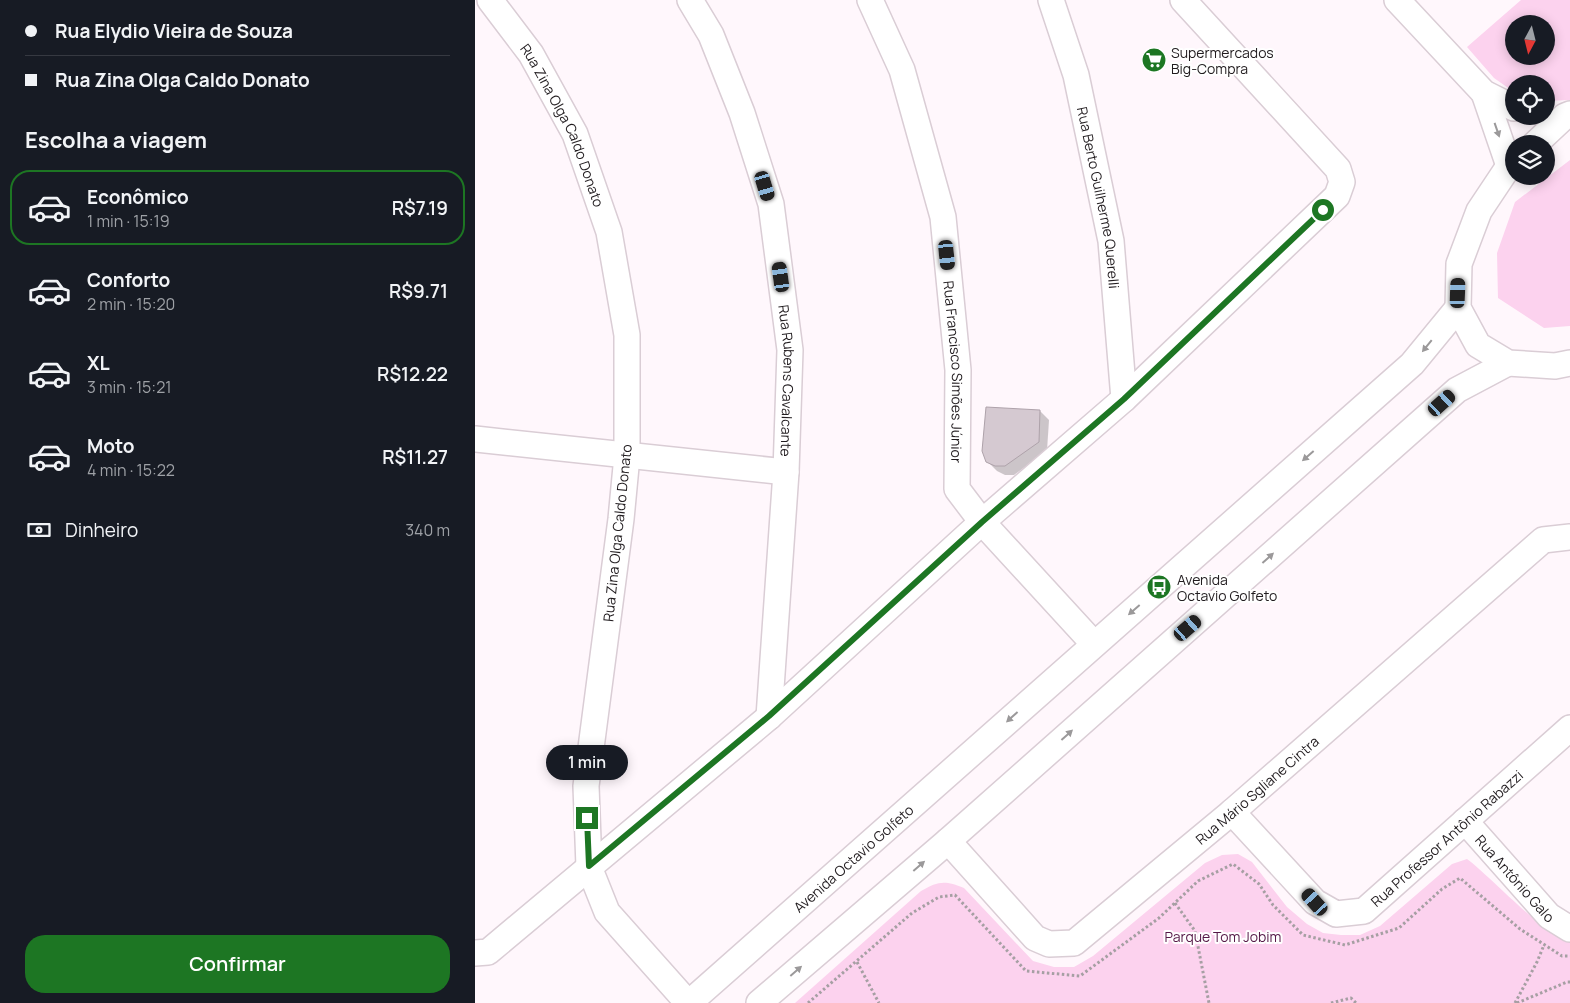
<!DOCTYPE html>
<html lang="pt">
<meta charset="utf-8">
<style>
:root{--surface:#171b24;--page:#20242c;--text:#f1f3f6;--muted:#9ea1a6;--line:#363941;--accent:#1d7623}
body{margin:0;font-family:Manrope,sans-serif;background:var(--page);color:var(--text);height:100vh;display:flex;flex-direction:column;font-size:19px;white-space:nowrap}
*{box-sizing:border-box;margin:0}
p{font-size:16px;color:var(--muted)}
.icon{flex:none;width:28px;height:28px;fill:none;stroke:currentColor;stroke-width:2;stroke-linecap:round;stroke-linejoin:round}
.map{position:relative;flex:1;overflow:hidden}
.drawer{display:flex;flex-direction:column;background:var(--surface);width:475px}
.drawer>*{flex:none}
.banner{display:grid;align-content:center;height:110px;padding:0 25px;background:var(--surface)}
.needle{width:32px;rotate:187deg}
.fabs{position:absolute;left:1030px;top:15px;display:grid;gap:10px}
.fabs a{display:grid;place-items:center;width:50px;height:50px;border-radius:50%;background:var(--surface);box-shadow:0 2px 12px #0003;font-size:25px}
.end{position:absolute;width:22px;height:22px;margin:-11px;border:6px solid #1d7623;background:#fff;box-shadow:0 0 0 2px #fff}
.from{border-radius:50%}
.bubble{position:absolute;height:35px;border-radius:18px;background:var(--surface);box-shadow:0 2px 12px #0003;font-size:16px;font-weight:600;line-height:35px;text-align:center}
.car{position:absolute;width:15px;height:30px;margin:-15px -8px;border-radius:6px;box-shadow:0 0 4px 1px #0007;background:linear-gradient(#222 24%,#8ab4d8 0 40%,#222 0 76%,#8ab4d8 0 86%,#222 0)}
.banner b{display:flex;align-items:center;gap:18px;height:48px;font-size:19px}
.banner b+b{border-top:1px solid var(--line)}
.banner i{width:12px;height:12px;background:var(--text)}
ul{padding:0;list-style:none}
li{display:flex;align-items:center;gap:15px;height:75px;margin:0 10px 8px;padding:0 15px;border:2px solid transparent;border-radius:20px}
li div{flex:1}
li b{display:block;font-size:19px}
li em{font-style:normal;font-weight:600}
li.on{border-color:var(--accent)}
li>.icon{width:45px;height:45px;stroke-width:1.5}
h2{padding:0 25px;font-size:22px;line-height:60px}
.pay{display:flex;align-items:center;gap:12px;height:55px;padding:0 25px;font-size:19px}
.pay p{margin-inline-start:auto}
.button{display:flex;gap:10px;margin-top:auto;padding:10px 25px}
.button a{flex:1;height:58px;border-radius:20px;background:var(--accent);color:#fff;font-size:20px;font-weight:600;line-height:58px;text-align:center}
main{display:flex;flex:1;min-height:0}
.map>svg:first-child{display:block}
.green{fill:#fcd2ee;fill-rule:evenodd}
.shadow{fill:#0003}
.building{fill:#d5c9d1;stroke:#aea2aa}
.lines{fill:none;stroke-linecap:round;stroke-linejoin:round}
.minor-casing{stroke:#dacdd5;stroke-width:28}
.path{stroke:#a69fa3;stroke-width:3;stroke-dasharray:2.5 2.5;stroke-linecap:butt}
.minor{stroke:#fff;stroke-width:25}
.oneway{fill:#9b999a}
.route{stroke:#1d7623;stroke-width:6}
.labels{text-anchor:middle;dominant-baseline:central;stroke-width:4;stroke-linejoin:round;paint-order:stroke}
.poi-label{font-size:14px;fill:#211c1f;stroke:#fff;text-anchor:start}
.street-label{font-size:14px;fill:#211c1f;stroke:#fff}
.park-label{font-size:14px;fill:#561a48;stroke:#fff}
</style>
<main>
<section class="drawer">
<div class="banner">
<b><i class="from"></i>Rua Elydio Vieira de Souza</b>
<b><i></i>Rua Zina Olga Caldo Donato</b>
</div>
<h2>Escolha a viagem</h2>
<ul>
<li class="on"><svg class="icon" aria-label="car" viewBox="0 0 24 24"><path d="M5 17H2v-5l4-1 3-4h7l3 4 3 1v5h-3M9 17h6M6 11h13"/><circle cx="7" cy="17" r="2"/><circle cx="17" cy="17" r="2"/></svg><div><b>Econômico</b><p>1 min · 15:19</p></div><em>R$7.19</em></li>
<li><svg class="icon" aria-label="car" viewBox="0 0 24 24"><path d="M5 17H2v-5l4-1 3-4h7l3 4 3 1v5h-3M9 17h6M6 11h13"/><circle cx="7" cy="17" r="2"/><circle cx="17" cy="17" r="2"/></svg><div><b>Conforto</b><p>2 min · 15:20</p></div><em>R$9.71</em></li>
<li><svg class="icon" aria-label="car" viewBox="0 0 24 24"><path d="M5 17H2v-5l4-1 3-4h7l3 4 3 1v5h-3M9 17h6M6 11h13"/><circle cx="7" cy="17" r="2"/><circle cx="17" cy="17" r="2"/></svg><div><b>XL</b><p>3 min · 15:21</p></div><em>R$12.22</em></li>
<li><svg class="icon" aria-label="car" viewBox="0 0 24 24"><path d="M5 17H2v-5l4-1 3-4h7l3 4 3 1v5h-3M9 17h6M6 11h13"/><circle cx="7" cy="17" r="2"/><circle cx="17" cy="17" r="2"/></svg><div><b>Moto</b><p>4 min · 15:22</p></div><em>R$11.27</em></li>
</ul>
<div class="pay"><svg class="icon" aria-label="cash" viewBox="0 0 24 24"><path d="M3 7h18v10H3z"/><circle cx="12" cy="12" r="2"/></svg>Dinheiro<p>340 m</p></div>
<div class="button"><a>Confirmar</a></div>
</section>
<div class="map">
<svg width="1095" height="1003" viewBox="0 0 1095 1003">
<rect width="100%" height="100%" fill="#fff7fc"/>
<path class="green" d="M1046,0H1095V100L1071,101V84H1039V92L1019,78L992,47ZM1039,24H1071V56H1039Z
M1095,160V326L1069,328L1023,298L1022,253L1040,202Z
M763,854L777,862L812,907L832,924L848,933L866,935H885L905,926L977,864L992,859C1013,874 1075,941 1095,941V1003H320L446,891C463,881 470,880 489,888L558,961L579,967H599L618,956L730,863L747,855Z"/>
<path class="shadow" d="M565,411L574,420L572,451L539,475H530L522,471L512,461Z"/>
<path class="building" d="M511,407L565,410L564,442L530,466H520L511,462L507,451Z"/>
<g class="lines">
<defs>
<g id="minor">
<path id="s1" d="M15,0L56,54L100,134L134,232L152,335V456L146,519L111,786L114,867L132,912L213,1003"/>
<path id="s2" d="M215,0L236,35L267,113L296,204L315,350L311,472L294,717"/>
<path id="s3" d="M395,0L427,70L468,217L483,370L482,489L507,522L619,644"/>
<path id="s4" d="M576,0L601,75L636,241L649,399"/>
<path d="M922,0L1009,93L1039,108"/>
<path d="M1009,93L1034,166"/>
<path d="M1060,144L1090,116L1095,114"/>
<path d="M1039,163L1034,166L1004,211L984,264L983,308L1003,345L1033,363L1080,366L1095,363"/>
<path d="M0,439L311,472"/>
<path id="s5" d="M757,812L840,902L861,914L889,911L1095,728"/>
<path id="s6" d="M990,821L1074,916L1095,929"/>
<path id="s7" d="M473,841L560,938L574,944L599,943L757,812L1068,540L1095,537"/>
<path d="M0,953L13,952L294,717L507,522L649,399L862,196L867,182L863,169L708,0"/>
<path id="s8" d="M214,1003L937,364L983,308"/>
<path d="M284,1003L473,841L982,390L1033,363"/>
</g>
</defs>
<use href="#minor" class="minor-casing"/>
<path class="path" d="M700,903L720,931L734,1003
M382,962L404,1003
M333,1003L437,913L464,897L480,895L551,971L605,976L684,918L723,881L758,864L784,884L798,905L828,935L870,945L924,928L967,889L985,878L1045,929L1087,956H1095
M856,1003L876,998L881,1003
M1040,1003L1062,962L1069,945
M1042,1003L1092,982H1095"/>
<use href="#minor" class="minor"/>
</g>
<defs><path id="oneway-solid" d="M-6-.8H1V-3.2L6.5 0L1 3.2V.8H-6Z" transform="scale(1.25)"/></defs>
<g class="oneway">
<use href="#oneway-solid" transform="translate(1022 130) rotate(71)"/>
<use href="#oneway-solid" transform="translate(952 346) rotate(129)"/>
<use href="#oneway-solid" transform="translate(833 456) rotate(139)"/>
<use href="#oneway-solid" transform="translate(793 558) rotate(-42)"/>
<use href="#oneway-solid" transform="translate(659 610) rotate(139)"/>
<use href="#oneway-solid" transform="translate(537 717) rotate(138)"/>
<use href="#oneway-solid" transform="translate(592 735) rotate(-42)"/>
<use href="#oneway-solid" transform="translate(444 866) rotate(-41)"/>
<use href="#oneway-solid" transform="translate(321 971) rotate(-41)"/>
</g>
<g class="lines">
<path class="route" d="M112,818L114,866L294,716L507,522L649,399L848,210"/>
</g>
<defs>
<symbol id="supermarket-disc" viewBox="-11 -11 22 22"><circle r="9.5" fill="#1d7623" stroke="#fff"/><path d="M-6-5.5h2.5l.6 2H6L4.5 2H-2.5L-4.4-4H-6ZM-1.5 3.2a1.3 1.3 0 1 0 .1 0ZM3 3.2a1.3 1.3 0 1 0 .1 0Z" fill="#fff"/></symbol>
<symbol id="bus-disc" viewBox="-11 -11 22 22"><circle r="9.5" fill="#1d7623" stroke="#fff"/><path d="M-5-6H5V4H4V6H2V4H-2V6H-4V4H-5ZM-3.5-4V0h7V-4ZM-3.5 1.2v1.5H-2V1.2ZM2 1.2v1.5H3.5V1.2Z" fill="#fff"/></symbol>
</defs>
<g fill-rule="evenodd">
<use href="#supermarket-disc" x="665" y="46" width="28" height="28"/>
<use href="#bus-disc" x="670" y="573" width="28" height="28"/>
</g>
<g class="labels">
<g class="poi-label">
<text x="696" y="52">Supermercados<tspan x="696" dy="16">Big-Compra</tspan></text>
<text x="702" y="579">Avenida<tspan x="702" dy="16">Octavio Golfeto</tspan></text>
</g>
<g class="street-label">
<text stroke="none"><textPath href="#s1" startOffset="146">Rua Zina Olga Caldo Donato</textPath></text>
<text stroke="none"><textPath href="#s4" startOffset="204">Rua Berto Guilherme Querelli</textPath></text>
<text stroke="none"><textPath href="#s3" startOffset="385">Rua Francisco Simões Júnior</textPath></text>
<text stroke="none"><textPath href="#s2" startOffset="398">Rua Rubens Cavalcante</textPath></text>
<text transform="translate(142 533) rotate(-84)">Rua Zina Olga Caldo Donato</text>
<text stroke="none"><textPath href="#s7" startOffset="409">Rua Mário Sgliane Cintra</textPath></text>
<text stroke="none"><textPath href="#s5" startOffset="285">Rua Professor Antônio Rabazzi</textPath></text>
<text stroke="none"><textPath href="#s8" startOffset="219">Avenida Octavio Golfeto</textPath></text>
<text stroke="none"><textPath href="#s6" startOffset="76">Rua Antônio Galo</textPath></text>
</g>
<g class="park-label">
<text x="748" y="936">Parque Tom Jobim</text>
</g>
</g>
</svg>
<div class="fabs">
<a><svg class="needle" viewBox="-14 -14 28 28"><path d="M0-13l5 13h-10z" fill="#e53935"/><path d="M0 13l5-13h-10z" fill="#9ea1a6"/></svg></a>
<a><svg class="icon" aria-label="locate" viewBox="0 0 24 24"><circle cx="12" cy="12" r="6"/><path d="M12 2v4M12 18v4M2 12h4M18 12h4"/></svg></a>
<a><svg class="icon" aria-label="layers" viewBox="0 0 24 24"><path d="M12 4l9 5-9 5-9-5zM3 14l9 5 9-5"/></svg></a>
</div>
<i class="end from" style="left:848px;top:210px"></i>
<i class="end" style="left:112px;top:818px"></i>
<div class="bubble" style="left:71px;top:745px;width:82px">1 min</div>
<i class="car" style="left:290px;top:186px;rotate:163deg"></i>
<i class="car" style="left:472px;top:255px;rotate:174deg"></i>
<i class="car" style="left:306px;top:277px;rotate:352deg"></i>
<i class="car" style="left:983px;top:293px;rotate:2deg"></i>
<i class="car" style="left:967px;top:403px;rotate:48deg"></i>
<i class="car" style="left:713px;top:628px;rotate:49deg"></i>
<i class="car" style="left:840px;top:902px;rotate:318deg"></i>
</div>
</main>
